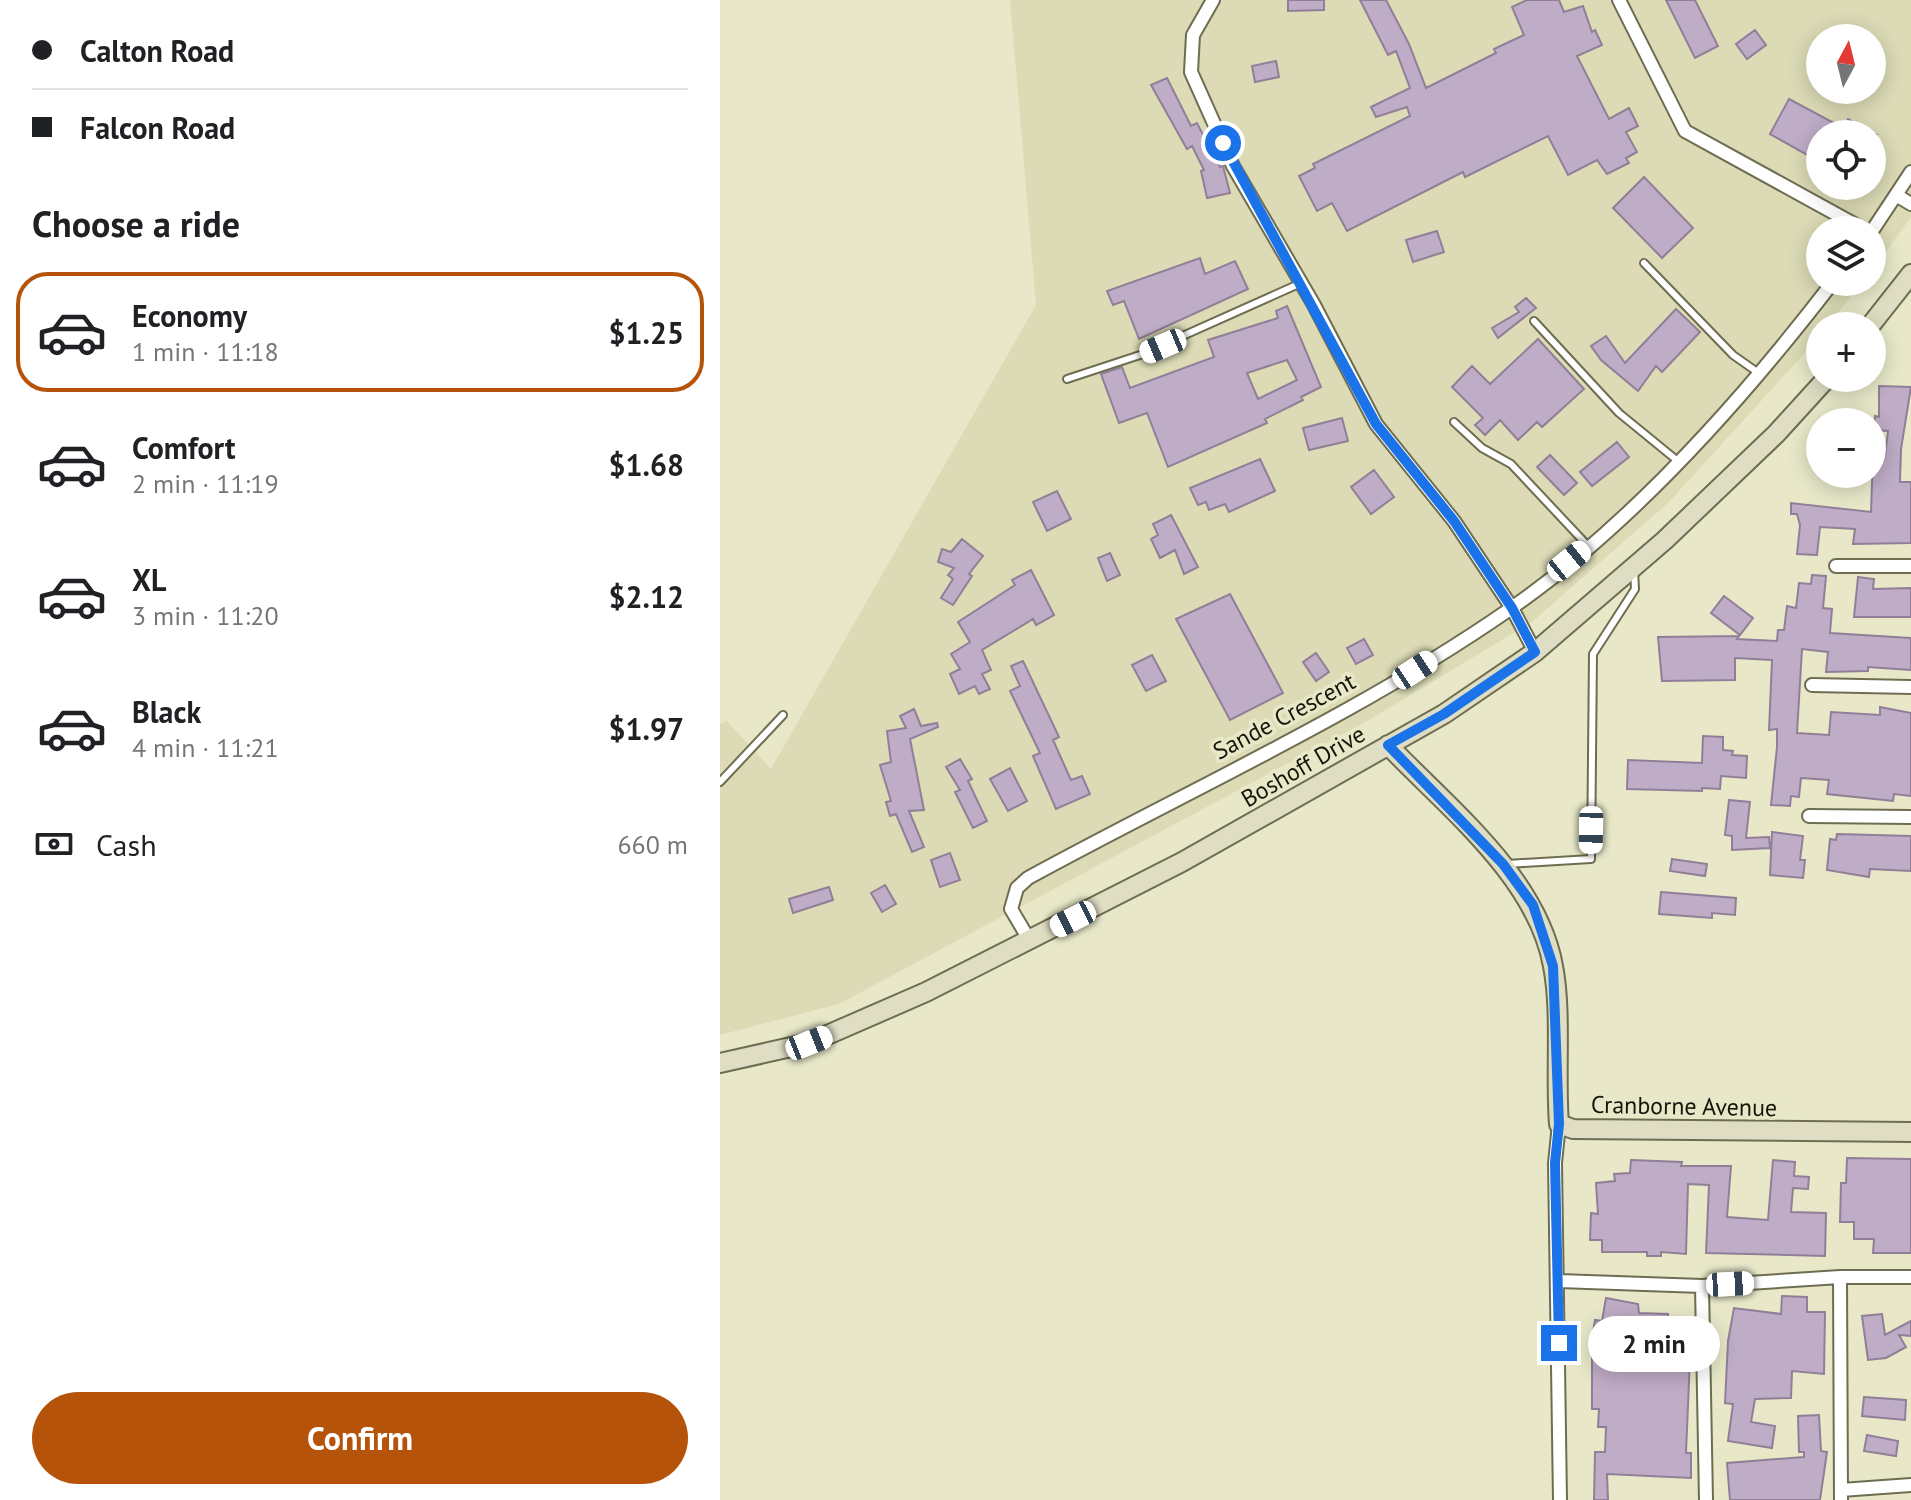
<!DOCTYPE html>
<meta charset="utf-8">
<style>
:root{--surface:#fff;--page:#f2f2f2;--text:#202124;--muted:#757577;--line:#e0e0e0;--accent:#b45309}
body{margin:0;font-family:"PT Sans",sans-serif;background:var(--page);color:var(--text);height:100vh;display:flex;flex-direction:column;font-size:30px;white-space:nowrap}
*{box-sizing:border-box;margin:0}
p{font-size:26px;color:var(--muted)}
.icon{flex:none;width:44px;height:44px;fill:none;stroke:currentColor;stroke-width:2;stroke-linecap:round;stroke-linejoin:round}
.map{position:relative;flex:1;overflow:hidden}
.side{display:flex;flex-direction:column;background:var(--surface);width:720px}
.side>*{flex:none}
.top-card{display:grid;align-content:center;height:176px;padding:0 32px;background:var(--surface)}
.needle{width:52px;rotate:7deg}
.tools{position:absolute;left:1086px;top:24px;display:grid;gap:16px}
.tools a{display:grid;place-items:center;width:80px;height:80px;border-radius:50%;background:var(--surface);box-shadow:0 4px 20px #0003;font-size:40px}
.end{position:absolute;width:36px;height:36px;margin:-18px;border:10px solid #1a73e8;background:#fff;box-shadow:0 0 0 4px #fff}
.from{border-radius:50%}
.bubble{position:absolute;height:56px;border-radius:28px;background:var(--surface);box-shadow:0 4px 20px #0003;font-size:26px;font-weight:600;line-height:56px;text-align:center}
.car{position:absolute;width:24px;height:48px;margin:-24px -12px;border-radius:10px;box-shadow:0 0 6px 2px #0007;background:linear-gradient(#fff 24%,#345 0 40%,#fff 0 76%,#345 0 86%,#fff 0)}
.top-card b{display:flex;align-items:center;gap:28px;height:76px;font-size:30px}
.top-card b+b{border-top:2px solid var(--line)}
.top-card i{width:20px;height:20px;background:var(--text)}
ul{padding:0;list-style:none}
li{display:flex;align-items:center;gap:24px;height:120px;margin:0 16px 12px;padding:0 16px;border:4px solid transparent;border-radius:32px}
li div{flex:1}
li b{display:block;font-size:30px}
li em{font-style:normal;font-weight:600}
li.selected{border-color:var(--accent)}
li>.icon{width:72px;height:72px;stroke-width:1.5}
h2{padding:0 32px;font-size:36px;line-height:96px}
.pay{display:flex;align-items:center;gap:20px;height:88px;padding:0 32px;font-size:30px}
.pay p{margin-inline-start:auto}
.cta{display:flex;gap:16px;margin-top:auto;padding:16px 32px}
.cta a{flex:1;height:92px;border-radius:48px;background:var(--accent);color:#fff;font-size:32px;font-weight:600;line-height:92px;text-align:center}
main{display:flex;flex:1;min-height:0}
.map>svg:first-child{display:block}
.built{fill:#dcdbb6;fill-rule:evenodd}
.building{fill:#bfacc6;stroke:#907f97;stroke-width:2;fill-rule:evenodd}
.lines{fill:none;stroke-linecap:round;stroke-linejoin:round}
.lane-casing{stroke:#6e6d51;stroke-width:10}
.street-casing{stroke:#6e6d51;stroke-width:16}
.secondary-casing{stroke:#6e6d51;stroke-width:22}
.lane{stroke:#fff;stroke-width:6}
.street{stroke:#fff;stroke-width:12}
.secondary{stroke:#dfdec4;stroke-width:18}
.route{stroke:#1a73e8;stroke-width:10}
.labels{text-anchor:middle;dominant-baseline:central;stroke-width:7;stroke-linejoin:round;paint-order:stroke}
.street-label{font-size:24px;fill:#16150a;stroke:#e8e8c9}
</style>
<main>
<section class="side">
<div class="top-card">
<b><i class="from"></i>Calton Road</b>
<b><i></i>Falcon Road</b>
</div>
<h2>Choose a ride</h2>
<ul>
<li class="selected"><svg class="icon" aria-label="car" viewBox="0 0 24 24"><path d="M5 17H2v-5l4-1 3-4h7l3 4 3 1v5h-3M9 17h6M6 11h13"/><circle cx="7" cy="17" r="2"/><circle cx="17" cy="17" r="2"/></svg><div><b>Economy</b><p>1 min · 11:18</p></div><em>$1.25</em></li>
<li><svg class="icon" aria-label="car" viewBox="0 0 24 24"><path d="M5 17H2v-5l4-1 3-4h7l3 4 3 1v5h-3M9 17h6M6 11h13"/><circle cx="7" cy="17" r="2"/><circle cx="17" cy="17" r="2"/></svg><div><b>Comfort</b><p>2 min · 11:19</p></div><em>$1.68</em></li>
<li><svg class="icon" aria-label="car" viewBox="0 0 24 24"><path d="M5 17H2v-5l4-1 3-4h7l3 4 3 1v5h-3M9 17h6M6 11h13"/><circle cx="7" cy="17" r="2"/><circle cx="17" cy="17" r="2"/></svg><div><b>XL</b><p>3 min · 11:20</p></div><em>$2.12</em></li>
<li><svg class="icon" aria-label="car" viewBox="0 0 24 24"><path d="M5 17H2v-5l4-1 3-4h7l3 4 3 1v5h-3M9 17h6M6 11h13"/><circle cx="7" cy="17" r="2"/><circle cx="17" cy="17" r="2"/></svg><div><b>Black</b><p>4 min · 11:21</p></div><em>$1.97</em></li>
</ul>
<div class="pay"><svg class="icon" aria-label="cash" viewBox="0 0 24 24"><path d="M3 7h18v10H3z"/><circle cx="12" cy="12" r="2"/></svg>Cash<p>660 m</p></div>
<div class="cta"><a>Confirm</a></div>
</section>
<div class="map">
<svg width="1191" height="1500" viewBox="0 0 1191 1500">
<rect width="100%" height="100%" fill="#e8e8c9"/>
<path class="built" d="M290,0H1191V217L1152,271V230H1100V282H1143L1107,326H1100V335L1092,345L949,502L812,622L649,720L119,1004L0,1035V724L7,721L51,769L316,305ZM1100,38H1152V90H1100ZM1100,134H1152V186H1100Z"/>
<path class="building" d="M568,0H604V10L568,11Z
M640,0H666L689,44L706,88L776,53L774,49L804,35L792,7L807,0H839L844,12L863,6L872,32L875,30L882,45L857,56L889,119L909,108L918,126L906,132L917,152L906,158L909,163L887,174L877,160L848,175L828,136L745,177L743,172L627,231L612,203L597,211L579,176L595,168L593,164L690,116L687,107L656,117L651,107L690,88L676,51L668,55Z
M946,0H975L998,46L975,58Z
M1035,30L1046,45L1027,59L1016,44Z
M556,61L559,77L535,82L532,66Z
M447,78L471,126L477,123L500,167L503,166L510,193L487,198L481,171L484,170L472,146L467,149L431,85Z
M1069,99L1123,128L1128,119L1155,134H1100V162L1050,134Z
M924,177L973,228L942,258L893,208Z
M717,231L724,252L693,262L686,240Z
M480,258L485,274L515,261L528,289L419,339L404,301L393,305L387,291Z
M806,298L816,308L778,338L772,328L799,312L795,307Z
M567,306L601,387L581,397L583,400L545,419L547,423L448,467L427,413L399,423L381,374L402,367L410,388L494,357L488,340L558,318L556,311ZM567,360L577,380L538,399L527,373Z
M956,309L980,332L942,372L936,366L918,391L881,360L871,346L886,336L905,363Z
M818,339L864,389L822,427L817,422L798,440L780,420L765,435L755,425L763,418L732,387L752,366L770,384Z
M1159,386L1191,387L1181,449L1180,482H1191V543L1133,544L1135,529L1100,527L1097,555L1077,554L1080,525L1077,514H1071V503L1151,512L1153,455L1165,456L1168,431L1154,430L1155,416L1159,417Z
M622,418L628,441L589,450L583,428Z
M897,442L909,457L872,486L860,472Z
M830,455L857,483L844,495L817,467Z
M540,459L555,491L509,512L505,504L489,510L486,502L478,505L470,488Z
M654,470L674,497L651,514L631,487Z
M337,491L351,519L327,531L313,502Z
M451,515L478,567L464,574L455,550L440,558L431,539L438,535L433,524Z
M242,539L263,556L249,574L252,576L233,605L221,598L233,579L228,575L234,568L218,562L222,549L231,552Z
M390,553L400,575L387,581L378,558Z
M311,570L334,615L316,625L313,619L262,650L271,670L262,674L270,689L259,694L255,686L239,694L230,674L240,669L231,654L250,642L238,622L295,585L292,580Z
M1092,575L1106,576L1103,608L1112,609L1110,633L1191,638V670L1148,667V671L1106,672L1108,652L1082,649L1077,733L1109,735L1111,712L1160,715V707L1191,713V796L1174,794L1173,801L1107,794L1109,780L1081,778L1079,797L1071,796L1070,806L1051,805L1057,747V729L1049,730L1052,660L1015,658V680L942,681L938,637L1019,636L1017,639L1057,641L1058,630H1064L1067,606L1076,608L1079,583L1091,584Z
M1138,577L1154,579L1153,589L1191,588V617H1134Z
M510,594L563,693L510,720L456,619Z
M1004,596L1033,618L1020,635L991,613Z
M644,639L653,655L636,664L627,648Z
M596,653L609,672L596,681L583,662Z
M432,655L446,681L426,691L412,665Z
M303,661L339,737L333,740L351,780L362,776L370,794L336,809L313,756L320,753L290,691L300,686L291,666Z
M194,709L201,726L217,723L218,727L190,739L204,810L189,811L204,847L192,852L176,814L170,816L166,802L171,801L160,765L171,762L167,731L186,728L180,716Z
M983,736L1003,737V750L1013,751L1012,755L1027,756L1026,778L1001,776L1000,789L982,788V791L907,789L908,760L982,763Z
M240,759L252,779L248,781L267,821L253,828L235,792L240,790L226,767Z
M290,768L307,801L288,811L270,779Z
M1009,800L1030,802L1026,838L1049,837L1050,848L1012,850V836L1005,835Z
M1052,832L1083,836L1080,860H1085L1083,878L1050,875Z
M1117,834L1191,836V871L1150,869L1149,877L1107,870L1110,839L1116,840Z
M230,853L240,880L220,887L211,860Z
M952,859L987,864L985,876L950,871Z
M165,885L176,904L162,912L151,893Z
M109,887L113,900L73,913L69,899Z
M941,892L1016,898L1015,915L992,913V918L939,914Z
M1127,1158L1191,1159V1253H1153L1154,1239H1134V1222H1120L1121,1183H1126Z
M911,1160L962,1162L961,1166H1011L1007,1217L1048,1220L1053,1160L1075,1162L1074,1176L1089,1177L1088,1189L1073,1188L1071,1212L1106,1213L1105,1256L986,1253L989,1185L968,1184L966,1254L941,1252V1256H927V1252H882V1240H870L871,1213L878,1214L876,1183L895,1181L894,1174L910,1173Z
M1062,1296L1087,1297V1312H1105L1104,1374L1072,1371L1071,1398L1035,1399L1031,1422L1055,1426L1052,1448L1008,1441L1013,1404L1005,1403L1008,1341L1014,1308L1061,1314Z
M886,1298L918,1304L919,1313L948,1314L947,1341H956L955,1357L970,1358L966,1453H971V1478L887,1474L888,1500H874L875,1452H885L886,1427H878L879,1409H872V1354L941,1359L942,1345L873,1333L875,1320L882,1321Z
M1162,1314L1165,1335L1191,1321V1336L1179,1335L1186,1347L1166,1358L1148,1360L1142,1316Z
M1144,1397L1186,1400L1185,1420L1142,1416Z
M1099,1415L1101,1451L1107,1452L1100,1500H1010L1007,1463L1084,1457V1452H1079L1078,1416Z
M1147,1435L1178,1441L1176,1456L1144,1451Z"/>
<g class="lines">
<defs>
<path id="lane" d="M924,263L1013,355L1040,374
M814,321L899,413L959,462
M347,379L420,355L581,283
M734,422L762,448L791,464L868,546
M0,782L63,715
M787,864L871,859L873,654L915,589L914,570"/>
<path id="street" d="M493,0L473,35L471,72L513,166L594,305L656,424L734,521L792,608L815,652
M899,0L965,131L1145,230
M1176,195L1191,204
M1152,231L1191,172
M1116,566H1191
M1092,685L1191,687
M1089,816L1191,817
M310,941L291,909L297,888L308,878C469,790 639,714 790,609C913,524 1023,399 1113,282
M839,1124L835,1163L840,1500
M1120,1277L1121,1500
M839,1281L982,1286L1120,1277H1191
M982,1286L986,1500
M1121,1490L1191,1485"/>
<path id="secondary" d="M1150,326L1191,274
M668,745C728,808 817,877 833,966C842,1012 835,1075 839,1124L853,1129L1191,1132
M0,1063L89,1043L206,992L462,862L724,714L815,652L945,540L1056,434L1107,378"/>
</defs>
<use href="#lane" class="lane-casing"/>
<use href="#street" class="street-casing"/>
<use href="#secondary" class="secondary-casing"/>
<use href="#lane" class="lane"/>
<use href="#street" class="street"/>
<use href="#secondary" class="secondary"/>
</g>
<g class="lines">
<path class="route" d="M503,143L656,424L734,521L792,608L815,652L724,714L668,745L783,864L813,905L833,966L839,1124L835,1163L839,1343"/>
</g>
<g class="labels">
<g class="street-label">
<text transform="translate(564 716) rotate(-28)">Sande Crescent</text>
<text transform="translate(583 766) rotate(-30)">Boshoff Drive</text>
<text transform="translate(964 1106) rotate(1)">Cranborne Avenue</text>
</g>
</g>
</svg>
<div class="tools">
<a><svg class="needle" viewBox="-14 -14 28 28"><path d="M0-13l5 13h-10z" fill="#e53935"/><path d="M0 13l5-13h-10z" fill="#757577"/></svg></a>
<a><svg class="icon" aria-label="locate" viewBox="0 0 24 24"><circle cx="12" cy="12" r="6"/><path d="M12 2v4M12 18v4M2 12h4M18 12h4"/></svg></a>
<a><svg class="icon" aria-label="layers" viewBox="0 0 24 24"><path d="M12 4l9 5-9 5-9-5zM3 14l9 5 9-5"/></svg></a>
<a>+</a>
<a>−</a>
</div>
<i class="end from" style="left:503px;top:143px"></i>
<i class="end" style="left:839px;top:1343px"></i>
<div class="bubble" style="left:868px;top:1316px;width:132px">2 min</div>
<i class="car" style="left:443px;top:346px;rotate:247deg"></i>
<i class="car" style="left:849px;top:561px;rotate:51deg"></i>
<i class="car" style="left:695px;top:670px;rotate:57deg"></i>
<i class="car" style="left:871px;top:830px;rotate:181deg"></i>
<i class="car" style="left:353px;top:919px;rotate:243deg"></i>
<i class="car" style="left:89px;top:1043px;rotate:68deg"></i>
<i class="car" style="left:1010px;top:1284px;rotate:87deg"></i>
</div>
</main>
